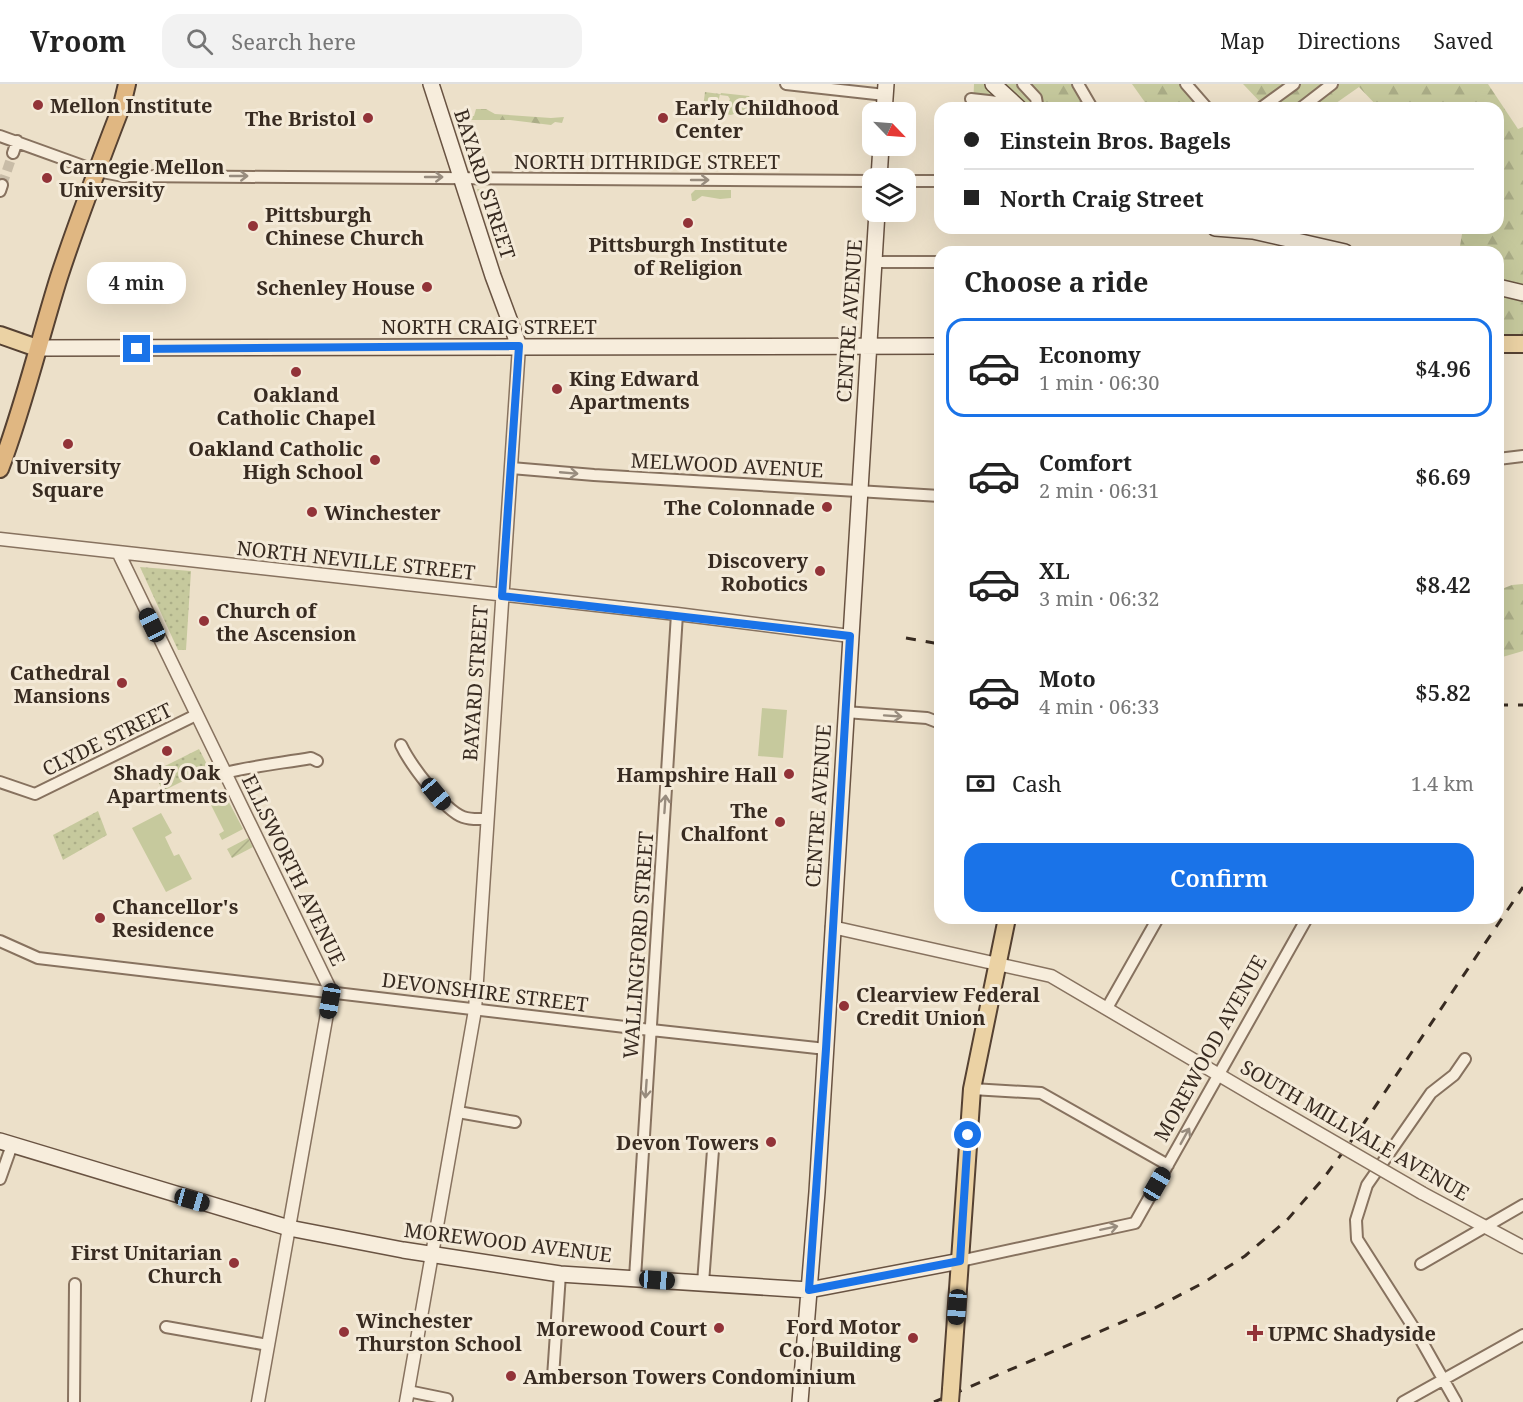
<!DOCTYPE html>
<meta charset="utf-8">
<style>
:root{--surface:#fff;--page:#f2f2f2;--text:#222;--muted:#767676;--line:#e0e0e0;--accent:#1a73e8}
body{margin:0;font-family:"Noto Serif",serif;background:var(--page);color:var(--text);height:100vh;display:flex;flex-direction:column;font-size:22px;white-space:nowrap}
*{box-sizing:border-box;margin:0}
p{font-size:20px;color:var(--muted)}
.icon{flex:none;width:33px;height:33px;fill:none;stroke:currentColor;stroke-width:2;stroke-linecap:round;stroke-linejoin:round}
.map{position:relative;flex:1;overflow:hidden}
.side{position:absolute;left:934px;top:162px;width:570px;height:678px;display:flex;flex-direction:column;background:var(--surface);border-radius:18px;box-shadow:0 6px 24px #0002}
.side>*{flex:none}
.hud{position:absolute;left:934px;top:18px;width:570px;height:132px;border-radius:18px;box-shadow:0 6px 24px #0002;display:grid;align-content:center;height:132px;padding:0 30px;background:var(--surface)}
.needle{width:39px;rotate:115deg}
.fabs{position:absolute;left:862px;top:18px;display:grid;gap:12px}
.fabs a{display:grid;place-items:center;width:54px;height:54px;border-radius:12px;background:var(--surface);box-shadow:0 6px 24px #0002;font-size:30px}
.end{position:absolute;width:27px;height:27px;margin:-14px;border:8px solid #1a73e8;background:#fff;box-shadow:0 0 0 3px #fff}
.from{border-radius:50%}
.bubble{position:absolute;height:42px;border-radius:18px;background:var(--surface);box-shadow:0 6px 24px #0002;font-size:20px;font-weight:600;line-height:42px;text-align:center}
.car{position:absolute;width:18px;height:36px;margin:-18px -9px;border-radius:8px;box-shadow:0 0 4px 2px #0007;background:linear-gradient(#222 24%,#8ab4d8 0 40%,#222 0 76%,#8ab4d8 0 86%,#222 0)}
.hud b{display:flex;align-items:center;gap:21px;height:57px;font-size:22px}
.hud b+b{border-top:2px solid var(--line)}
.hud i{width:15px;height:15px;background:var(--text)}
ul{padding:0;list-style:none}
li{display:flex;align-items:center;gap:18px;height:99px;margin:0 12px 9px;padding:0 18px;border:3px solid transparent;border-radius:18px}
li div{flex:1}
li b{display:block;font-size:22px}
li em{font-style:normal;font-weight:600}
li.active{border-color:var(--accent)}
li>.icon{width:54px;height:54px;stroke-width:1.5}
h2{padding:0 30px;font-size:27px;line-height:72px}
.pay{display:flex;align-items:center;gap:15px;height:66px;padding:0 30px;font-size:22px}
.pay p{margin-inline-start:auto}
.action{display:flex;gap:12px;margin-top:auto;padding:12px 30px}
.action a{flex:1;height:69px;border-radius:18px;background:var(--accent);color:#fff;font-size:24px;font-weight:600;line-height:69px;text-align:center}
header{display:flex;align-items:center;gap:36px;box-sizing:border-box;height:84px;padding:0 30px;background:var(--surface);border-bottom:2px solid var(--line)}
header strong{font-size:28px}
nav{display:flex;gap:33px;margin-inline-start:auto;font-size:21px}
.search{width:420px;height:54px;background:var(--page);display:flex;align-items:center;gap:15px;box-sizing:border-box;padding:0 21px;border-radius:18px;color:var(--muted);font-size:22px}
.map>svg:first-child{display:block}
.grass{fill:#c6c99d}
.forest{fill:url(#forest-firs)}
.park{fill:url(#park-dots)}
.garden{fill:url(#garden-furrows)}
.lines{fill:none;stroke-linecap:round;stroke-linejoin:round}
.minor-tunnel{stroke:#c8bca7;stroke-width:10;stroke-dasharray:10 5;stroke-linecap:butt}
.minor-casing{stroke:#87725f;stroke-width:14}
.tertiary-casing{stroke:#87725f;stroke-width:15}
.secondary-casing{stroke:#695342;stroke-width:18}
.primary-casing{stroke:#554132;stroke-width:20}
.trunk-casing{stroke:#554132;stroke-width:20}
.minor{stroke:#f7eddc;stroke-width:10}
.tertiary{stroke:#f7eddc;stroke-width:12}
.secondary{stroke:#f7eddc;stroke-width:15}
.primary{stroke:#ebd2a4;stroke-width:16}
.trunk{stroke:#e0b782;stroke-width:16}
.rail{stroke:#382b21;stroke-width:3;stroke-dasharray:10 10;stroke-linecap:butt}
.tertiary-bridge-casing{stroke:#87725f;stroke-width:15;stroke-linecap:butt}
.primary-bridge-casing{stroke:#554132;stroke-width:20;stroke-linecap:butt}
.tertiary-bridge{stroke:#f7eddc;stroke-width:12}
.primary-bridge{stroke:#ebd2a4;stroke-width:16}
.oneway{stroke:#988c7e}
.route{stroke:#1a73e8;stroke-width:8}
.poi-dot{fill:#923338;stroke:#f4ead8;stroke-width:2}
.labels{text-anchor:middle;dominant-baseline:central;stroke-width:6;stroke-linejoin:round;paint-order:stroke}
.poi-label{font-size:20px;font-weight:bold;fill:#382b21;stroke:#f4ead8;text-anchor:start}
.street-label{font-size:20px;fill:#382b21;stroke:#f4ead8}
</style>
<header>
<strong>Vroom</strong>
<div class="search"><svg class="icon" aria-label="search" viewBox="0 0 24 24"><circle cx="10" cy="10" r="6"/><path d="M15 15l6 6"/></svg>Search here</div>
<nav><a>Map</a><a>Directions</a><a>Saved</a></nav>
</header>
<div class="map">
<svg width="1523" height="1318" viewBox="0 0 1523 1318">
<defs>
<pattern id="forest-firs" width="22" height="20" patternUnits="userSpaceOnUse" patternTransform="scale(1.5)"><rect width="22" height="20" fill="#c6c99d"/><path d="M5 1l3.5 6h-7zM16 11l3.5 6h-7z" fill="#abad87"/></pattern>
<pattern id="park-dots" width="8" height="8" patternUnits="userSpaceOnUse" patternTransform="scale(1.5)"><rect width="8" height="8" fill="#c6c99d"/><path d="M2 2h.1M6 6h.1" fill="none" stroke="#abad87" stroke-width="1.8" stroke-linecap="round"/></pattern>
<pattern id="garden-furrows" width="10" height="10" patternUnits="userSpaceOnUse" patternTransform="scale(1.5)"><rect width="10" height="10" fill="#c6c99d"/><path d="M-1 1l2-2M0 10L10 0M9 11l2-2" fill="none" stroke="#abad87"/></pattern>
</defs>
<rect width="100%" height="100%" fill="#ece0c9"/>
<path class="grass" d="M721,9L749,12L752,17L751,24L731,31L726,30C720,23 728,21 730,15L728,12L720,11Z
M477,105L497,107L496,113H489L484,120L488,123L486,133L490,135V144L488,141Z
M695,106H731V114L720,115L702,112L695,117H692L691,110Z
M762,624L787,626L783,674L758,672Z
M222,705L243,745L222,756L219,750L224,747L207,713Z
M161,729L172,749L165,753L174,772L179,770L192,795L166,808L132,744Z"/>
<path class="forest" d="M974,0H1081L1094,24H973Z
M1132,0H1186L1207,24H1149Z
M1243,0H1488L1518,45L1523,43V260H1499L1498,168H1459L1463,144H1498V24H1379L1359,3L1329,24H1261L1264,22Z
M476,25H486L495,30L551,34L564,33L562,39L555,38L551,41L510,36H454L452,32H474Z
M1523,500V567L1499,574V506L1512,501Z"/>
<path class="park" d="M705,8L720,10L718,19L722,20V24L718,23L716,33L702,31Z
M140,483L191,487L186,566H178Z
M199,665L209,684L163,707L153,688Z
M98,727L107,751L63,776L53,751Z"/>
<path class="garden" d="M248,754L253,763L232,774L227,765Z"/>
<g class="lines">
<path class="minor-tunnel" d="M2,101L13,69"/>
<defs>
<path id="minor" d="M786,0L885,11
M1023,0L1036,14L1037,20L1033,24
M1078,0L1092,24
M1186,0L1207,24
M971,15L1015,20
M1261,24L1294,0
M1301,24L1332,0
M0,52L97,87L123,92L873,97
M13,69L17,57
M906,97H940
M0,107L2,101
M874,178H940
M1498,375L1523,372
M511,384L594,391L940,412
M845,628L927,634L940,639
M401,661C410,680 444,726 463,733C471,736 478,735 487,735
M225,689C253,682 282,679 311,674L317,677
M0,698L35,710L196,631
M0,857L38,874L642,945L826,965
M1107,924L1158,834
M972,1005L1041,1009L1168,1081
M458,1028L515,1038
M0,1095L12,1061
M960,1177L1135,1139L1307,834
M1421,1180L1523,1121
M635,1194L677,530
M703,1199L713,1066
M166,1243L268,1261
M553,1293L560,1190
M408,1307L447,1315
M74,1318L75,1200
M1403,1318L1523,1251
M1456,1318L1417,1249L1357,1155L1356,1136L1367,1101L1431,1009L1454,991L1465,975"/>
<path id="tertiary" d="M0,455L677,530L850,552
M118,468L331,907L258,1318
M832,843L1051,892L1265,1018
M1422,1109L1523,1163
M406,1318L475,926L519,262"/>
<path id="secondary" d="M431,0L493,192L519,262
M993,0L1019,24
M884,28L886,0
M879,94L881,62
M1215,144L1253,147L1345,168
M1498,203L1523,209
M37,264L940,262
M0,1057L289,1144L403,1166L560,1190L809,1206L960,1177
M800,1318L817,1108L877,128"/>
<path id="primary" d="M0,251L37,264
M1498,260H1523
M951,1305L972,1005L1007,834"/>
<path id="trunk" d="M0,385C24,322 39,257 59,193C78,135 100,78 122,21L127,0"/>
</defs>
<use href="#minor" class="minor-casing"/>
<use href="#tertiary" class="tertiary-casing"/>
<use href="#secondary" class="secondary-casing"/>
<use href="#primary" class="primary-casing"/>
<use href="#trunk" class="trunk-casing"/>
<use href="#minor" class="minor"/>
<use href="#tertiary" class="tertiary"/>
<use href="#secondary" class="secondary"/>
<use href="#primary" class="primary"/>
<use href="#trunk" class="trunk"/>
<path class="rail" d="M906,554L940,560
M1498,621H1523
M934,1318L1153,1225L1203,1199L1245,1172L1287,1136L1323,1095L1360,1045L1523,803"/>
<defs>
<path id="tertiary-bridge" d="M1265,1018L1422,1109"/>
<path id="primary-bridge" d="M950,1318L951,1305"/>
</defs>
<use href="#tertiary-bridge" class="tertiary-bridge-casing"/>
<use href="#primary-bridge" class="primary-bridge-casing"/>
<use href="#tertiary-bridge" class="tertiary-bridge"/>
<use href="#primary-bridge" class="primary-bridge"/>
</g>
<defs><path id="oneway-shaft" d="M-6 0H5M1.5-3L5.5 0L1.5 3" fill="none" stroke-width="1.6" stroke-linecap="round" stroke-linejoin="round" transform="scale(1.5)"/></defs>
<g class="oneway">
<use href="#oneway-shaft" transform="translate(239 92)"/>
<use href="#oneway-shaft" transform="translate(434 93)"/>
<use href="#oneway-shaft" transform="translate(700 96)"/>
<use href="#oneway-shaft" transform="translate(569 389) rotate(5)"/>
<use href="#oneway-shaft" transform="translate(893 632) rotate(4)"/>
<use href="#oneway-shaft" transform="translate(665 720) rotate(-86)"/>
<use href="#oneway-shaft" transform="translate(646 1005) rotate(94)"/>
<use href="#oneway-shaft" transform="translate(1185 1052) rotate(-61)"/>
<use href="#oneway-shaft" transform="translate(1109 1144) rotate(-12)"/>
</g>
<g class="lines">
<path class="route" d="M137,265L519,262L502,512L850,552L826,965L809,1206L960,1177L968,1051"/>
</g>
<g class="poi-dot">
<circle cx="38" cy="21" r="6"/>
<circle cx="368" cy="34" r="6"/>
<circle cx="663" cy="34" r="6"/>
<circle cx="47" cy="94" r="6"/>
<circle cx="688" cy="139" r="6"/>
<circle cx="253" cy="142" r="6"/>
<circle cx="427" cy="203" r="6"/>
<circle cx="296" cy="288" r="6"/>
<circle cx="557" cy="305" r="6"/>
<circle cx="68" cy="360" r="6"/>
<circle cx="375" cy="376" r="6"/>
<circle cx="827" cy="423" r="6"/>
<circle cx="312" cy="428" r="6"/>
<circle cx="820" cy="487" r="6"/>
<circle cx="204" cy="537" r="6"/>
<circle cx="122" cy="599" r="6"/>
<circle cx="167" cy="667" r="6"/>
<circle cx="789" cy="690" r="6"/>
<circle cx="780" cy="738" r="6"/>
<circle cx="100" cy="834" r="6"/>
<circle cx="844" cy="922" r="6"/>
<circle cx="771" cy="1058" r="6"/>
<circle cx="234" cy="1179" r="6"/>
<circle cx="719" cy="1244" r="6"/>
<circle cx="344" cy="1248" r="6"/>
<path d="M1252 1240h6v6h6v6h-6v6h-6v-6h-6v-6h6z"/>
<circle cx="913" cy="1254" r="6"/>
<circle cx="511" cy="1292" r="6"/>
</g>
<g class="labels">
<g class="poi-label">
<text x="50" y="21">Mellon Institute</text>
<text x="675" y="23">Early Childhood<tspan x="675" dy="23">Center</tspan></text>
<text x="356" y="34" text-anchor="end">The Bristol</text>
<text x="59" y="82">Carnegie Mellon<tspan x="59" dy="23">University</tspan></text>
<text x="265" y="130">Pittsburgh<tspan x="265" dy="23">Chinese Church</tspan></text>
<text x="688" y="160" text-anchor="middle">Pittsburgh Institute<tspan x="688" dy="23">of Religion</tspan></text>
<text x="415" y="203" text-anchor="end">Schenley House</text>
<text x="569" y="294">King Edward<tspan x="569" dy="23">Apartments</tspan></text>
<text x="296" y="310" text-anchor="middle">Oakland<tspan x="296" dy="23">Catholic Chapel</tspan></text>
<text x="363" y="364" text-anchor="end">Oakland Catholic<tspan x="363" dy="23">High School</tspan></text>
<text x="68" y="382" text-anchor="middle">University<tspan x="68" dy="23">Square</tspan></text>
<text x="815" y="423" text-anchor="end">The Colonnade</text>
<text x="324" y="428">Winchester</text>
<text x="808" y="476" text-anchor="end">Discovery<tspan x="808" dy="23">Robotics</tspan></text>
<text x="216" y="526">Church of<tspan x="216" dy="23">the Ascension</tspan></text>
<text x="110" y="588" text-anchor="end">Cathedral<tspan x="110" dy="23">Mansions</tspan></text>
<text x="167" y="688" text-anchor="middle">Shady Oak<tspan x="167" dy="23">Apartments</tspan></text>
<text x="777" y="690" text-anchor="end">Hampshire Hall</text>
<text x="768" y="726" text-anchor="end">The<tspan x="768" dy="23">Chalfont</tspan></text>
<text x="112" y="822">Chancellor's<tspan x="112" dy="23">Residence</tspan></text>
<text x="856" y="910">Clearview Federal<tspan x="856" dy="23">Credit Union</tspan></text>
<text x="759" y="1058" text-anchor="end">Devon Towers</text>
<text x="222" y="1168" text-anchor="end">First Unitarian<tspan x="222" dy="23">Church</tspan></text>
<text x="356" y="1236">Winchester<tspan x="356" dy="23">Thurston School</tspan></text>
<text x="901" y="1242" text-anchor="end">Ford Motor<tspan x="901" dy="23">Co. Building</tspan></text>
<text x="707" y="1244" text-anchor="end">Morewood Court</text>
<text x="1268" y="1249">UPMC Shadyside</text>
<text x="523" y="1292">Amberson Towers Condominium</text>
</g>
<g class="street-label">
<text x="647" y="77">NORTH DITHRIDGE STREET</text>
<text transform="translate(485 100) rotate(72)">BAYARD STREET</text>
<text transform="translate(849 237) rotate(-86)">CENTRE AVENUE</text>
<text x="489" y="242">NORTH CRAIG STREET</text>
<text transform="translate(727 381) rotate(3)">MELWOOD AVENUE</text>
<text transform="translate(356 476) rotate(6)">NORTH NEVILLE STREET</text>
<text transform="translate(475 599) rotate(-86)">BAYARD STREET</text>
<text transform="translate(107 655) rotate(-26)">CLYDE STREET</text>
<text transform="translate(818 722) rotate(-86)">CENTRE AVENUE</text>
<text transform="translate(294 786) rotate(64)">ELLSWORTH AVENUE</text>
<text transform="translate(638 861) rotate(-86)">WALLINGFORD STREET</text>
<text transform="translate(485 908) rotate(7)">DEVONSHIRE STREET</text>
<text transform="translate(1210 964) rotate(-61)">MOREWOOD AVENUE</text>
<text transform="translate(1355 1046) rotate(30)">SOUTH MILLVALE AVENUE</text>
<text transform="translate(508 1158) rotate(7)">MOREWOOD AVENUE</text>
</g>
</g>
</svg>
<div class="fabs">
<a><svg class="needle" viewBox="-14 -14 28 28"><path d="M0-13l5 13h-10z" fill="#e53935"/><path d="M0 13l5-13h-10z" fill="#767676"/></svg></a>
<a><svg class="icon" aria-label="layers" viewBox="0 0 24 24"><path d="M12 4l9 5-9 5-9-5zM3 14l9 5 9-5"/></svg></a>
</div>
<i class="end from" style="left:968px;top:1051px"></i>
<i class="end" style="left:137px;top:265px"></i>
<div class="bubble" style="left:87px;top:178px;width:99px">4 min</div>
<i class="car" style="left:152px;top:541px;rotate:334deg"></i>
<i class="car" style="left:436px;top:710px;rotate:140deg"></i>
<i class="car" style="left:330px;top:917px;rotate:190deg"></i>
<i class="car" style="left:1157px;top:1100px;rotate:30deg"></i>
<i class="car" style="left:192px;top:1116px;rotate:106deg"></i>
<i class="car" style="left:657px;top:1196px;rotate:94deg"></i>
<i class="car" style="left:957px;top:1223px;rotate:185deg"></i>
<div class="hud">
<b><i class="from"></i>Einstein Bros. Bagels</b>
<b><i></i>North Craig Street</b>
</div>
<section class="side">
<h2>Choose a ride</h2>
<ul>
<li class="active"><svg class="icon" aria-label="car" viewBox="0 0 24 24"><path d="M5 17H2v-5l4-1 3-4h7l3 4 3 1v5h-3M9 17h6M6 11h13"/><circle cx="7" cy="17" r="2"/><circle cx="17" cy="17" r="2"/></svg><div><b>Economy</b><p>1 min · 06:30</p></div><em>$4.96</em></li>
<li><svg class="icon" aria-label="car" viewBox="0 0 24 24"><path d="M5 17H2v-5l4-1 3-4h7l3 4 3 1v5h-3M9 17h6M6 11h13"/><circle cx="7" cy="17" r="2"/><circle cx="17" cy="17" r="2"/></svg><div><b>Comfort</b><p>2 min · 06:31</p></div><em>$6.69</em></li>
<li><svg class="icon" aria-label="car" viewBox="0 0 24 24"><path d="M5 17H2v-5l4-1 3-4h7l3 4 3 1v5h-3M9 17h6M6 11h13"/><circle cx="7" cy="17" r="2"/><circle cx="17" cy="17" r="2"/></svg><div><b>XL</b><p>3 min · 06:32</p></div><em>$8.42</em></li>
<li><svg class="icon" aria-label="car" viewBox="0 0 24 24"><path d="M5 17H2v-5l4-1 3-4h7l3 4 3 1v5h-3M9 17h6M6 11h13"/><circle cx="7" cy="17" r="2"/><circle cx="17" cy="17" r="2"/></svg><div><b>Moto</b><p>4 min · 06:33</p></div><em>$5.82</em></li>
</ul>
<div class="pay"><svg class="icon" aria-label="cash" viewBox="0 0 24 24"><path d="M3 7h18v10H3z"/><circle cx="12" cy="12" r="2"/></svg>Cash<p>1.4 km</p></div>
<div class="action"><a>Confirm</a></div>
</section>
</div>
